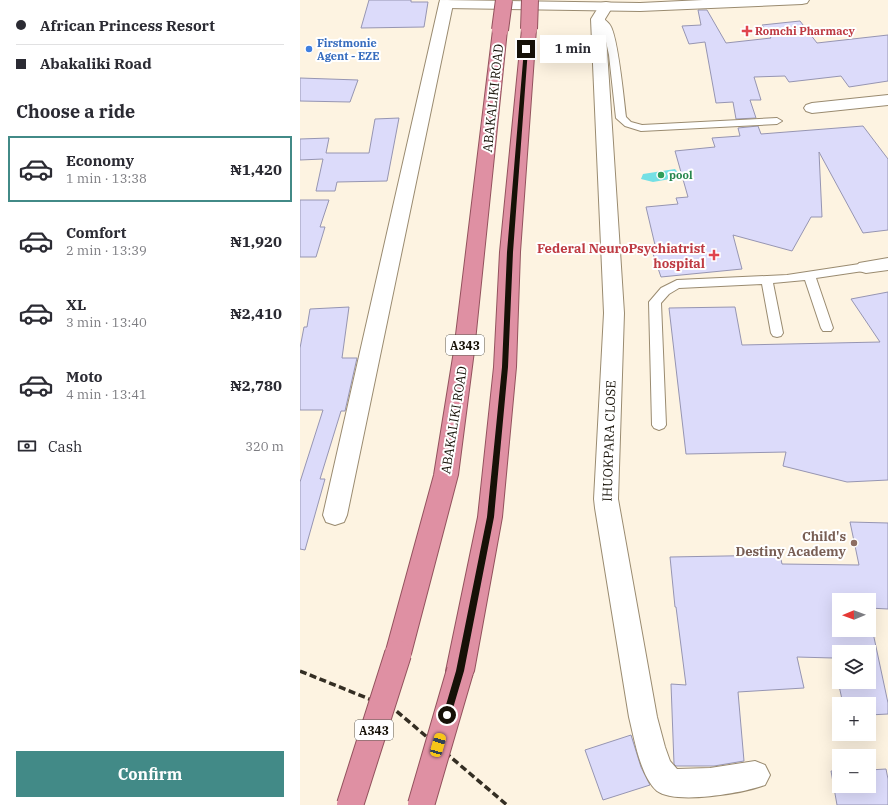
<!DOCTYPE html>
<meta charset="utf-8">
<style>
:root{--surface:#fff;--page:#f7f7f7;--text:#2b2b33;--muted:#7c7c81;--line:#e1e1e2;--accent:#428a87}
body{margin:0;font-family:"IBM Plex Serif",serif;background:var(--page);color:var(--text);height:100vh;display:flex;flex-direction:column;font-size:15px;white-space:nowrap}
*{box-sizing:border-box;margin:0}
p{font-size:13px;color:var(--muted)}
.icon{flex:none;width:22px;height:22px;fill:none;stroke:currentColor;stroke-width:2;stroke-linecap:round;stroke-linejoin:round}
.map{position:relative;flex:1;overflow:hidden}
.sheet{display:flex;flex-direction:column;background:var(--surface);width:300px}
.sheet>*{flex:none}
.hud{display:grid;align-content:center;height:88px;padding:0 16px;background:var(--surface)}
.needle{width:26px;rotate:269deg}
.buttons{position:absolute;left:532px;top:593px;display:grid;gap:8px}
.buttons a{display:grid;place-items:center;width:44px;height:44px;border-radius:0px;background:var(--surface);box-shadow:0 4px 16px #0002;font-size:20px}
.end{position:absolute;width:18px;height:18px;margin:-9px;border:5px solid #161107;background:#fff;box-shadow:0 0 0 2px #fff}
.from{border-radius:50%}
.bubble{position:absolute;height:28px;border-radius:0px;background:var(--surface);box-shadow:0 4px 16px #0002;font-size:13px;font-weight:700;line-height:28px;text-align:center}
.car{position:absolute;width:12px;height:24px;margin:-12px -6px;border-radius:5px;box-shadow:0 0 3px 1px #0007;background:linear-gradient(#f5c518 24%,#345 0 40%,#f5c518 0 76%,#345 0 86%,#f5c518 0)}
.hud b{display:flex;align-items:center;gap:14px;height:38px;font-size:15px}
.hud b+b{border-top:1px solid var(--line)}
.hud i{width:10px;height:10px;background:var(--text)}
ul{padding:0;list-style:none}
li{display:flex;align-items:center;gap:12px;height:66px;margin:0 8px 6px;padding:0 8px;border:2px solid transparent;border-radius:0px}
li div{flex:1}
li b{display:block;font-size:15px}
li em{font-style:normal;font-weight:700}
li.current{border-color:var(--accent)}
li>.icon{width:36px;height:36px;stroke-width:1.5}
h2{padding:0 16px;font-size:18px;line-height:48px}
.pay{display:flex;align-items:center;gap:10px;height:44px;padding:0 16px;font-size:15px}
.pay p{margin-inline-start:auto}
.action{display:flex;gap:8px;margin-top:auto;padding:8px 16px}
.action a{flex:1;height:46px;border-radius:0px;background:var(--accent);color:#fff;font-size:16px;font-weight:700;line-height:46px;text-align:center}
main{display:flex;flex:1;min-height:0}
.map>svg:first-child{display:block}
.water{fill:#74e0e5}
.building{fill:#dcdbfa;stroke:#9695b2;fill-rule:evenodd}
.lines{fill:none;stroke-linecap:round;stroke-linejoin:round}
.service-casing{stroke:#9a8b70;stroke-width:2}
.minor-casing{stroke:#9a8b70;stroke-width:2}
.secondary-casing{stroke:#9a8b70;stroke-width:2}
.trunk-casing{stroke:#93525d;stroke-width:2}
.service{fill:#fff;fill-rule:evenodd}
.minor{fill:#fff;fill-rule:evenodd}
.secondary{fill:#fff;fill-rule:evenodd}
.trunk{fill:#df90a3;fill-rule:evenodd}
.rail{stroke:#342e23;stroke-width:3.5;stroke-dasharray:7 3.5;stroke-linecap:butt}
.trunk-bridge-far1-casing{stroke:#93525d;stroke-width:18;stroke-linecap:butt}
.trunk-bridge-casing{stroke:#93525d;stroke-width:28;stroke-linecap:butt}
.trunk-bridge-far1{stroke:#df90a3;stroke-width:16}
.trunk-bridge{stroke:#df90a3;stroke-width:26}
.route{fill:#161107}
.health-dot{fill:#e0444e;stroke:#fff;stroke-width:1.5}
.shop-dot{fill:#3f7fe0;stroke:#fff;stroke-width:1.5}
.leisure-dot{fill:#2e9e5b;stroke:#fff;stroke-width:1.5}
.education-dot{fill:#8d6e63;stroke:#fff;stroke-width:1.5}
.labels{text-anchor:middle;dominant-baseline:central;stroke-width:4;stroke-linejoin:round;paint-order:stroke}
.far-health-label{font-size:11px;font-weight:bold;fill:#be3a42;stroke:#fff;text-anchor:start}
.far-shop-label{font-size:11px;font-weight:bold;fill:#366cbe;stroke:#fff;text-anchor:start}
.far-leisure-label{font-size:11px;font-weight:bold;fill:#27864d;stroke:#fff;text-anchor:start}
.shield{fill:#fff;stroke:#5c5851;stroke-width:1}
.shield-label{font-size:12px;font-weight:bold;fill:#161107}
.street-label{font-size:13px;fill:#161107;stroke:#fff}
.health-label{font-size:13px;font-weight:bold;fill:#be3a42;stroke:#fff;text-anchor:end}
.education-label{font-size:13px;font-weight:bold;fill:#785e54;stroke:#fff;text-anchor:end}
</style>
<main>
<section class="sheet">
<div class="hud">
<b><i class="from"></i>African Princess Resort</b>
<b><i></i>Abakaliki Road</b>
</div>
<h2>Choose a ride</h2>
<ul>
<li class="current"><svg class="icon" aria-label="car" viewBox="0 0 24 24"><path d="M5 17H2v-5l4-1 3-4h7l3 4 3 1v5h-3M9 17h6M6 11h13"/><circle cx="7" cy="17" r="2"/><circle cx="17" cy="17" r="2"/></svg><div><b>Economy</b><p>1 min · 13:38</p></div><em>₦1,420</em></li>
<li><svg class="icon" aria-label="car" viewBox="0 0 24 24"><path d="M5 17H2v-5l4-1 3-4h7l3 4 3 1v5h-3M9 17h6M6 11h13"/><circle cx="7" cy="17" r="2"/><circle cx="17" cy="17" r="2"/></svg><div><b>Comfort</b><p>2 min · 13:39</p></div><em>₦1,920</em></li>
<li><svg class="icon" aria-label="car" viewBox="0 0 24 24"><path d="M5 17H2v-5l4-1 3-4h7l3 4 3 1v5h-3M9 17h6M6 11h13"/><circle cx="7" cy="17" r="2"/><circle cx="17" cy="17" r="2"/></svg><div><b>XL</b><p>3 min · 13:40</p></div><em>₦2,410</em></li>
<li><svg class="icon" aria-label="car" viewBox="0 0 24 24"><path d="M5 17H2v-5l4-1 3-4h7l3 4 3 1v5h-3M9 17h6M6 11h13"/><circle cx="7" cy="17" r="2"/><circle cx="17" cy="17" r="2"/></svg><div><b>Moto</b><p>4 min · 13:41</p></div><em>₦2,780</em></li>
</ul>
<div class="pay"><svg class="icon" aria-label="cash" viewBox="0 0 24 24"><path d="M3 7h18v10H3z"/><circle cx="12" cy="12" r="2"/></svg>Cash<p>320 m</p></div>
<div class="action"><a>Confirm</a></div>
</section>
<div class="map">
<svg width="588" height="805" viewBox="0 0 588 805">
<rect width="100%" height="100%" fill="#fdf3e1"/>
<path class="water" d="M375,169L382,177L353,182L341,179L343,174Z"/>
<path class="building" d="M69,0H111V2H128L124,27L61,28Z
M398,10H407L426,43L471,38L462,25L500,21L517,43L588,35V81L549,87L541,76L489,82L485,76L454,77L461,100H450L456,118L436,119L433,102L416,103L405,42L389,44L382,26L401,25Z
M0,78L58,80L50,102L0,101Z
M99,118L87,181L37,182L35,191H16L23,159L0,160V139L29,138L26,153H69L75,119Z
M458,126L461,134L563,126L588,159V230L563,233L519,152L522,217H511L492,251L433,235L442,269L361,277L350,245H355L346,207L378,204L376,198L388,197L375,151L415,147L412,138L440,136L438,128Z
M0,200H29L20,227H25L16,257H0Z
M588,292V480L547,482L483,466L486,452L386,454L369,308L435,307L442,345L580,342L551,299Z
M49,307L42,358H57L45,411H41L20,479H25L5,550L0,549V482L23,410H0V348L4,327H7L10,309Z
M550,522L588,523V609L569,608V600H539V630H569V614L588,703V714L569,715V704H543L533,658L497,657L504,688L438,692L444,761L414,766H376L374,764L371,684L386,685L376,607H375L370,557L480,555L482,564L559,565ZM539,652H569V682H539Z
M331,735L341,767L350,785L303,800L285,750Z
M586,769L588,779V805H537L531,771H539V786H569V770Z"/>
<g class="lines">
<defs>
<path id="service" d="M298,16C302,17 308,22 310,25C318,36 324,101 326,117L331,122L342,125L477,118L482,121L477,124L341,131L325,126L316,118L309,55L303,28L294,19Z
M566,263L570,264L572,267L570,270L516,278L533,328L531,331H523L521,328L505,280L473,283L483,333L481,336L477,337L473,336L471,333L462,284L379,288L369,294L361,303L366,425L364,428L359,430L354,428L352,425L349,302L361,288L377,280L487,275Z"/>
<path id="minor" d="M147,0L151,1L153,4L47,515L44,522L35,525L26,522L23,515L139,4L141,1Z
M306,2L311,3L313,6L305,19L324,313L318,499L357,717L365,747L370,761L377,769L410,768L455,761L465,765L470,775L465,785C444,793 376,805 357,791C340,776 334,737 329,717L295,508L294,499L304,313L291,19L301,3Z
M588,95V105L512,113L506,111L504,108L506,105L512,103Z
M588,258V270L566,273L559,271L556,267L559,263Z"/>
<path id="secondary" d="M140,0L340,3L403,0H509L507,3L502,4L340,11L146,8L141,7L139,4Z"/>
<path id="trunk" d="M229,25L234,26L236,29L220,252L216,367L202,517L174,671L170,680L160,683L150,680L146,671L178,517L194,367L200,252L222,29L224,26Z
M200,26L205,27L207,30L174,351L158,475L111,654L108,662L98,666L88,662L85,654L134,475L154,351L193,30L195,27Z"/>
</defs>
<use href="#service" class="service-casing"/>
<use href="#minor" class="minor-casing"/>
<use href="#secondary" class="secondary-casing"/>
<use href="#trunk" class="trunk-casing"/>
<use href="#service" class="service"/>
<use href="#minor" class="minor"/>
<use href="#secondary" class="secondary"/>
<use href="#trunk" class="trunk"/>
<path class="rail" d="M0,671L94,709L207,805"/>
<defs>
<path id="trunk-bridge-far1" d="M229,29L230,0
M200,30L204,0"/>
<path id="trunk-bridge" d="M50,805L98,654
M121,805L160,671"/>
</defs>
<use href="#trunk-bridge-far1" class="trunk-bridge-far1-casing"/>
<use href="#trunk-bridge" class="trunk-bridge-casing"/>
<use href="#trunk-bridge-far1" class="trunk-bridge-far1"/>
<use href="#trunk-bridge" class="trunk-bridge"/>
</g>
<path class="route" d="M226,47L228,49L213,252L208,367L194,517L164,671L151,715L147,719L143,715L156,671L187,517L202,367L207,252L224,49Z"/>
<g class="health-dot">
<path d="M445 25h4v4h4v4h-4v4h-4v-4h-4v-4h4z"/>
<path d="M412 249h4v4h4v4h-4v4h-4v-4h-4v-4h4z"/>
</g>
<circle class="shop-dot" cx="9" cy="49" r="4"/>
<circle class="leisure-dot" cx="361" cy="175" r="4"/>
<circle class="education-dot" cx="554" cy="543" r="4"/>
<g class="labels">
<g class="far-health-label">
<text x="455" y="31">Romchi Pharmacy</text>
</g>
<g class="far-shop-label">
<text x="17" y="43">Firstmonie<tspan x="17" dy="13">Agent - EZE</tspan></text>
</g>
<g class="far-leisure-label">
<text x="369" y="175">pool</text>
</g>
<g class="shield">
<rect x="146" y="335" width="38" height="20" rx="3"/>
<rect x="55" y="720" width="38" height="20" rx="3"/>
</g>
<g class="shield-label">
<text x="165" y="345">A343</text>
<text x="74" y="730">A343</text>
</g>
<g class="street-label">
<text transform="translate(193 98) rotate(-84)">ABAKALIKI ROAD</text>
<text transform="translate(154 420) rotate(-81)">ABAKALIKI ROAD</text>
<text transform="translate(309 441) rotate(-88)">IHUOKPARA CLOSE</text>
</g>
<g class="health-label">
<text x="405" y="248">Federal NeuroPsychiatrist<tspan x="405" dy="15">hospital</tspan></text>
</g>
<g class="education-label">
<text x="546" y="536">Child's<tspan x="546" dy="15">Destiny Academy</tspan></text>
</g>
</g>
</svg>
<div class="buttons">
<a><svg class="needle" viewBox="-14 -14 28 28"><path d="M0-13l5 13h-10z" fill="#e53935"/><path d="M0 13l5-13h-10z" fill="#7c7c81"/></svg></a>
<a><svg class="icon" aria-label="layers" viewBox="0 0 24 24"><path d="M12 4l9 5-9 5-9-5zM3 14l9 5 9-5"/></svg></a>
<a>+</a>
<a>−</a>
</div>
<i class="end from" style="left:147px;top:715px"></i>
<i class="end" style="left:226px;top:49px"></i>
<div class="bubble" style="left:240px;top:35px;width:66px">1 min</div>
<i class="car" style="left:138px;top:745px;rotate:16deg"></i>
</div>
</main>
